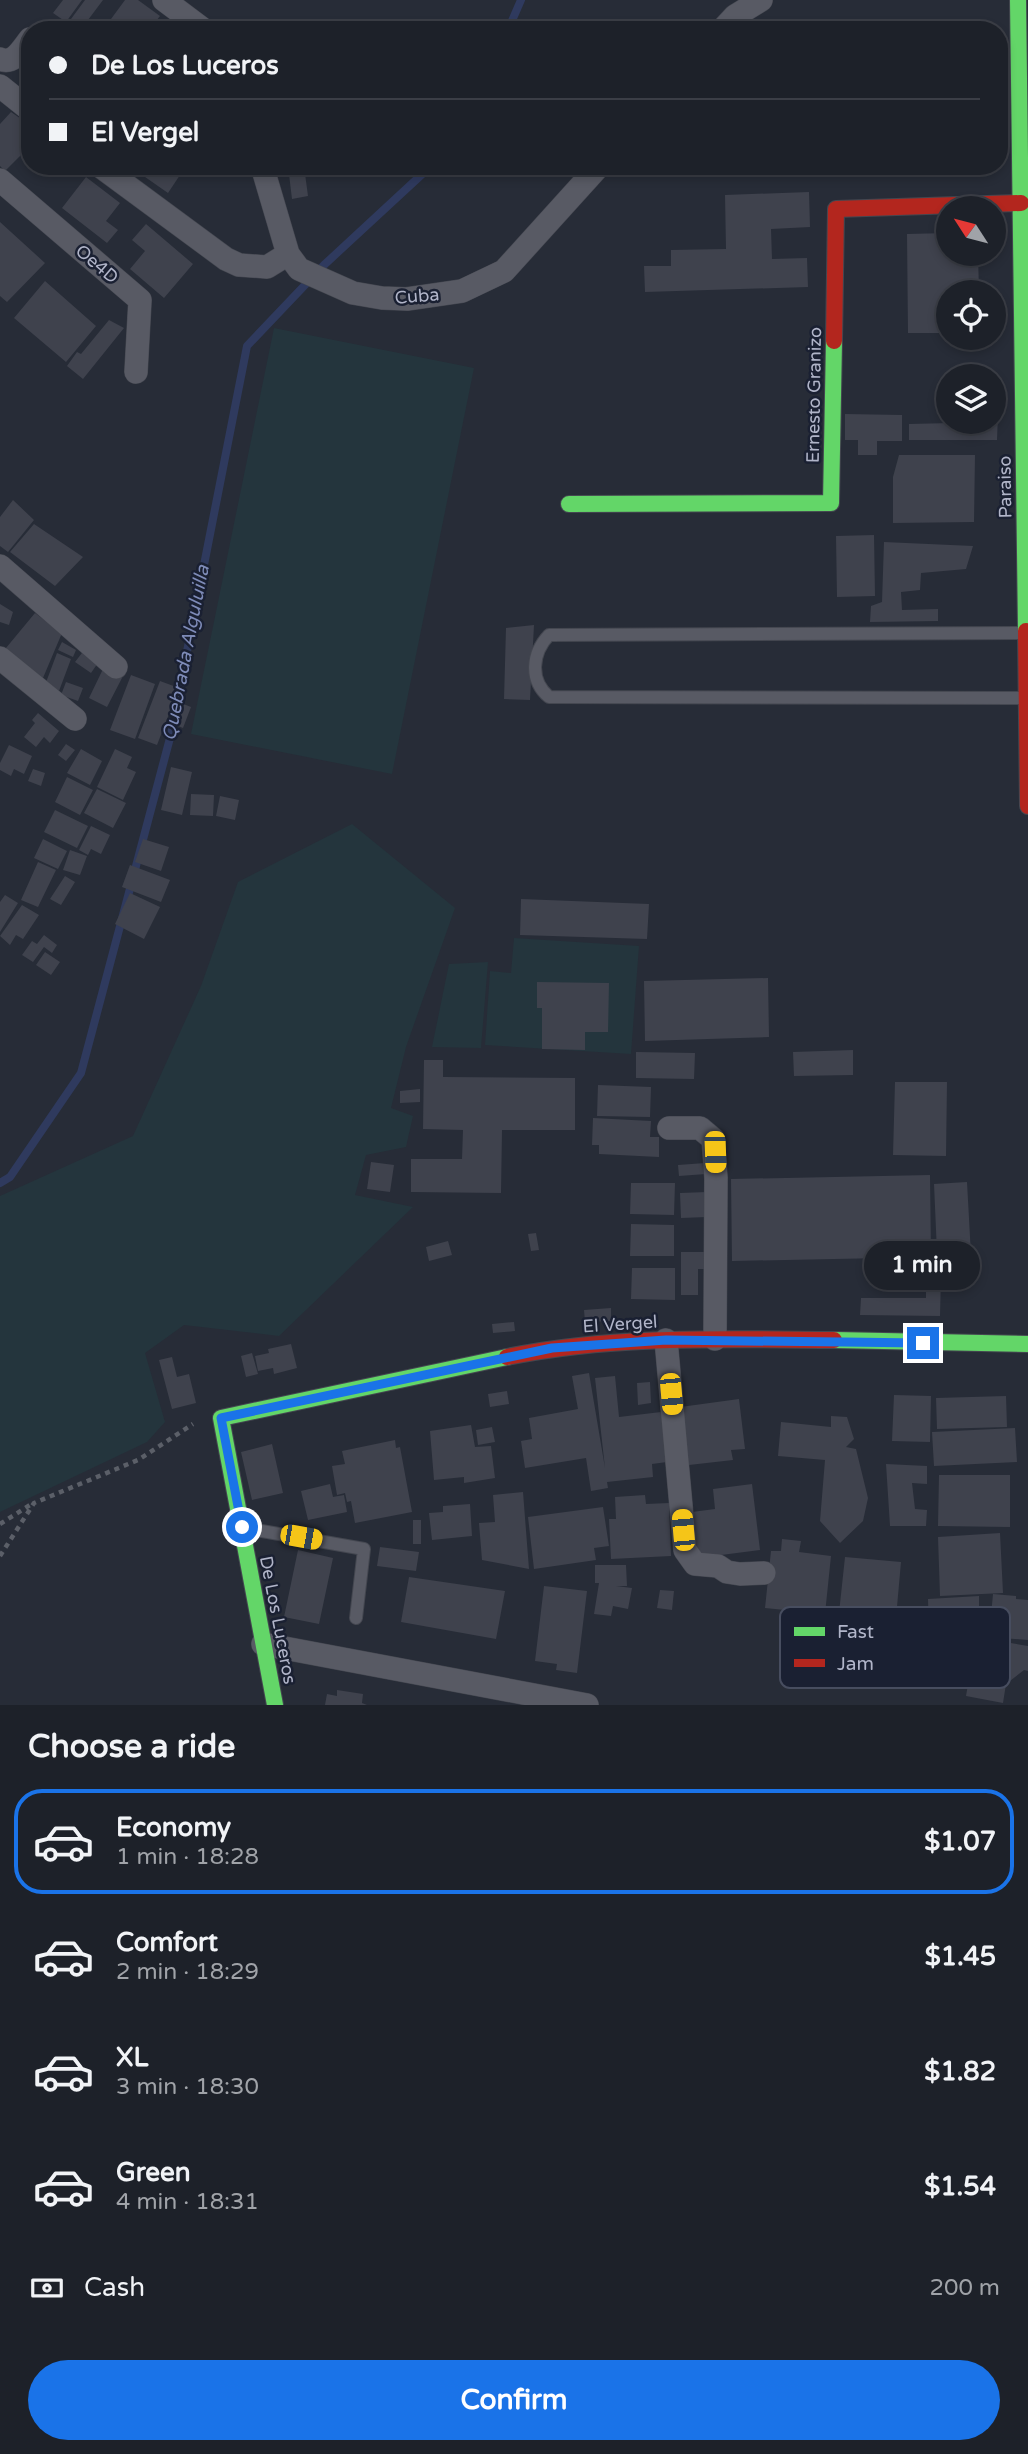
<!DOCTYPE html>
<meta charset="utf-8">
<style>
:root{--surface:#1d2129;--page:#252931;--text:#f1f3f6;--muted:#a0a3a8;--line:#3b3e46;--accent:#1a73e8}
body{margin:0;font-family:"Varela Round",sans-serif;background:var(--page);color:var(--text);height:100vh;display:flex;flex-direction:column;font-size:26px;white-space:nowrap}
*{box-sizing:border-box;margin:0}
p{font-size:23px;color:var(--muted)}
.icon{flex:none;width:38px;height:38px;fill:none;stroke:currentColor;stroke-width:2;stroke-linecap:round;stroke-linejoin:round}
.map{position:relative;height:1705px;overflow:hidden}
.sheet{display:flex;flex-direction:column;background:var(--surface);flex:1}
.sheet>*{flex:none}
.banner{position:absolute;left:21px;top:21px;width:987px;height:154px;border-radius:28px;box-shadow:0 4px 10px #0003,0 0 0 2px var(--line);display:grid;align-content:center;height:154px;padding:0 28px;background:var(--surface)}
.needle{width:46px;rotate:306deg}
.controls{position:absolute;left:936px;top:196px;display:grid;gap:14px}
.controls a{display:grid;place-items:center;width:70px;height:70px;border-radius:50%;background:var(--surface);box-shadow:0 4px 10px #0003,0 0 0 2px var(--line);font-size:35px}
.end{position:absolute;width:32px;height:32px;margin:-16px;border:9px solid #1a73e8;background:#fff;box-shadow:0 0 0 4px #fff}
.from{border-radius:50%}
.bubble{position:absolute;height:49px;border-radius:24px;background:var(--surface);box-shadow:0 4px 10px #0003,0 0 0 2px var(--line);font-size:23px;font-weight:800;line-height:49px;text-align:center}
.car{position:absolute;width:21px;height:42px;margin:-21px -10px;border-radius:9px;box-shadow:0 0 5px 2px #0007;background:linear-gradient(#f5c518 24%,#345 0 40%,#f5c518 0 76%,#345 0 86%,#f5c518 0)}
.banner b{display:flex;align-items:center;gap:24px;height:66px;font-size:26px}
.banner b+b{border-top:2px solid var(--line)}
.banner i{width:18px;height:18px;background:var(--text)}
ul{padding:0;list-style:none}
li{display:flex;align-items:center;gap:21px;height:105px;margin:0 14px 10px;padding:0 14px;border:4px solid transparent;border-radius:28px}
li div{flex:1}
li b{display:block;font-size:26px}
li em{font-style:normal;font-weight:800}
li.on{border-color:var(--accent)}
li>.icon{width:63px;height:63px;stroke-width:1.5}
h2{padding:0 28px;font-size:32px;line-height:84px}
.pay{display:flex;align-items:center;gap:18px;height:77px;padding:0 28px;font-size:26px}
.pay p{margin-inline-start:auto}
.cta{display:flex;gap:14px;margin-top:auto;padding:14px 28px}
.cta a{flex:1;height:80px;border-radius:42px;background:var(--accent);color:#fff;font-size:28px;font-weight:800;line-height:80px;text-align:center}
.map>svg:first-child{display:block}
.green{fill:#24353d}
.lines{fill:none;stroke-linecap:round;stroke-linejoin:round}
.stream{stroke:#2f3a5e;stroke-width:8}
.building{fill:#3f424d}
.lane-casing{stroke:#444750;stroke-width:14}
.street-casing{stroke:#444750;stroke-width:24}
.fast-casing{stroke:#444750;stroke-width:18}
.jam-casing{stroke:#444750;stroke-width:18}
.path{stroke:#5b5f68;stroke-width:4.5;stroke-dasharray:5 5;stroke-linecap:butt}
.lane{stroke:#585a64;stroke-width:12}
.street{stroke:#585a64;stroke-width:23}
.fast{stroke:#63d668;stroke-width:16}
.jam{stroke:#b3261e;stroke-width:16}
.route{stroke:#1a73e8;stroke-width:9}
.labels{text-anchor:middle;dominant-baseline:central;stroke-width:5;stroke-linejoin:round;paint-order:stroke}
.street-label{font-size:18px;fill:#b1b5c9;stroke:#1a2032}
.water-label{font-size:19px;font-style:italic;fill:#7e8bb8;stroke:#1a2032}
.key{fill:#1a2032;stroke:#474d5f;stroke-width:2}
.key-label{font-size:19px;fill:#b1b5c9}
</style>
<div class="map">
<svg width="1028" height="1705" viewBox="0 0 1028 1705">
<rect width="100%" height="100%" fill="#272c37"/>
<path class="green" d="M274,328L474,368L392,774L191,734Z
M352,824L455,908L406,1047L391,1108L413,1116L406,1147L366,1155L355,1195L413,1207L279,1336L184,1325L145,1353L165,1422L147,1442L0,1512V1196L133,1136L201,986L238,882Z
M514,938L639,946L631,1054L485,1045L490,971L511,973Z
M488,962L481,1048L432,1047L449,964Z"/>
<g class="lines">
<path class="stream" d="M508,30L521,0
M0,1183L10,1177L81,1073L170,738L247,346L324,265L431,166"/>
</g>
<path class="building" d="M63,0H82L66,22L53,13Z
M85,0H103L82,28L71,19Z
M125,0H138L160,16L149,30H123L124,28L111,19Z
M11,112L30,125V146L5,171L0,166V124Z
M125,166H186L168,193L135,170H130Z
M288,166H304L308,196L292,199Z
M86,177L120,203L106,221L118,230L107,243L62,208Z
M809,192L810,227L771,229L772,259L807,258L808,287L645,292L644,266H671V250L726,249L725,195Z
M0,222L45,263L7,302L0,296Z
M146,224L193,264L164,298L130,269L145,251L132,240Z
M948,233V254H978L979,292H948V333H908L907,234Z
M45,281L96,326L66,362L14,318Z
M109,320L124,328L83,379L67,366L77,352L81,354Z
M845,414L902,415V441H877V455H858V440H845Z
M994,414H998L997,440H909V424L994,422Z
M899,455H975L974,522L893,523V477Z
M13,500L34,520L8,552L0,546V517Z
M34,524L83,557L55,586L10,552Z
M874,535L875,596L837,597L836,536Z
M884,542L973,546L966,569L921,573L920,590L901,592L902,610L938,609V621L870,622L871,606L882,602Z
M0,604L13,612L9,625L0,622Z
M35,613L62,633L40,685L1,654Z
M534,625L530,700L504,699L506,628Z
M62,642L76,650L73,657L58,650Z
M85,649L100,660L91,673L75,662Z
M57,653L71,659L59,691L45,685Z
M103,669L122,678L107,707L89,698Z
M131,675L155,684L135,739L110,730Z
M160,681L179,688L157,745L138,738Z
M66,682L83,688L78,701L61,695Z
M176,701L191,707L183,728L168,722Z
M38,713L59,731L50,743L44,737L36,747L24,737L35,723L32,720Z
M66,744L75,750L66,761L58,755Z
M9,745L32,756L24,774L14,769L11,776L0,770V763Z
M81,749L102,761L90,785L67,773Z
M115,749L132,757L127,768L136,772L123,800L97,787Z
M171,767L192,772L182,815L161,810Z
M33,769L45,773L41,786L28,781Z
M67,777L93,790L80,815L55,802Z
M97,789L126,803L113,828L84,813Z
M191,794L214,795L213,816L190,815Z
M220,796L239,800L235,820L216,816Z
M55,810L88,826L77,848L44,832Z
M91,826L110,835L101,854L91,849L88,855L79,850Z
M43,839L67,851L58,869L34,858Z
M143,839L169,847L161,871L135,862Z
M70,850L87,856L80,875L63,870Z
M38,862L56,870L38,907L21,900Z
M130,865L170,880L161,902L122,887Z
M65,876L75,882L61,905L50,899Z
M130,893L160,907L144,939L115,924Z
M5,895L18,903L0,932V902Z
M521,899L649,904L647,939L520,935Z
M22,905L39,915L23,939L16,935L10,945L0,936Z
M44,935L57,945L52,953L44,947L33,962L22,955L32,941L37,944Z
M45,952L60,962L51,975L36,965Z
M768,978L769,1037L645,1041L644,981Z
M537,982L609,983L608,1032H585V1050L542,1049V1008H537Z
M853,1050V1075L794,1076L793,1052Z
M636,1052L695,1053L694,1079L636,1078Z
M424,1060H443V1077L575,1078V1130H502L501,1193L411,1192V1159H462L463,1130L423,1129Z
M895,1082H947L946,1156L893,1155Z
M598,1085L651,1087L650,1117L597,1116Z
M420,1089V1102L400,1103V1091Z
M593,1118L651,1121L650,1137H659V1157L599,1154V1145H592Z
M371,1162L394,1165L390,1192L367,1189Z
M705,1163L706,1174L679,1176L678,1165Z
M930,1175L931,1257L732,1261L731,1179Z
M967,1182L972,1273L938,1275L934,1184Z
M631,1183H675L674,1215L630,1214Z
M707,1192V1217L681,1218L680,1193Z
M631,1224L674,1225V1256H630Z
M536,1233L539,1250L531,1251L528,1234Z
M448,1241L452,1255L429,1261L426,1247Z
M681,1252H705V1269H698V1295H681Z
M632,1268H675V1300L631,1299Z
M926,1277H941L940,1316L860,1315L861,1298H926Z
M611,1308V1321L585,1322L584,1310Z
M514,1322L515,1331L493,1333L492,1324Z
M291,1344L297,1368L274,1374L273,1368L258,1371L255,1356L269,1353L268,1349Z
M252,1353L258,1374L246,1377L241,1356Z
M172,1357L177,1377L189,1374L196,1403L172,1409L159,1360Z
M589,1373L605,1468L595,1378L615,1376L619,1417L661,1412L667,1462L652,1464L653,1477L607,1482L608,1488L591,1491L586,1458L525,1468L521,1441L532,1439L529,1418L578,1409L572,1376Z
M650,1382L651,1403L638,1405L637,1383Z
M507,1391L509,1404L490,1407L488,1394Z
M894,1395L931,1396L930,1442L892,1441Z
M1006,1396L1007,1427L937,1429L936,1398Z
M739,1399L745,1449L731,1450L733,1460L689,1465L673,1408Z
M831,1416L847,1417L854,1439L846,1447L856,1449L868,1498L863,1521L840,1543L820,1521L825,1460L778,1456L781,1422L831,1427Z
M471,1425L475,1447L491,1446L495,1478L464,1483V1477L434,1480L430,1431Z
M492,1427L495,1442L478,1445L476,1430Z
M1015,1428L1017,1462L934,1466L932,1432Z
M395,1440L396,1448L400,1447L412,1512L355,1523L351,1501L347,1502L345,1493L337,1495L332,1466L345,1464L342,1451Z
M272,1444L283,1493L252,1500L241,1452Z
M886,1464L927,1466V1484L912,1483L915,1509L927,1510L926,1526H890Z
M939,1475H1010V1527L938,1526Z
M330,1484L333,1497L344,1495L347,1512L308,1520L301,1491Z
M752,1484L760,1550L698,1558L692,1512L715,1509L713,1489Z
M523,1492L529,1569L482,1560L479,1523L495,1522L493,1495Z
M645,1495L646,1504L669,1503L671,1556L611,1559L609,1519H616L615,1497Z
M470,1504L472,1536L432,1540L429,1513L443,1512V1506Z
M603,1507L609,1546L594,1548L596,1560L534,1569L528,1517Z
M413,1520H421V1544H413Z
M1000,1533L1003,1593L940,1596L938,1537Z
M782,1539L801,1541L799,1552L831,1556L825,1614L765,1608L771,1551H781Z
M380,1547L419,1552L416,1571L377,1566Z
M298,1550L333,1558L319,1624L284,1617Z
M845,1557L901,1562L896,1618L839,1613Z
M595,1565H626L627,1586H616L632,1588L628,1609L613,1606L611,1616L594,1614L599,1583H595Z
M409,1577L505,1591L496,1639L401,1622Z
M544,1586L587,1591L577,1673L556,1670L557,1664L535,1661Z
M660,1590L674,1591L672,1610L657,1608Z
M993,1594L1016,1596V1599L1028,1600V1640L989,1637Z
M979,1596V1606L951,1607L952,1635L929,1636L928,1599Z
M976,1637L1028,1646V1671L1024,1670L1006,1684L1003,1703L966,1696Z
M337,1690L363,1694L362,1703L367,1705H325L327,1694L337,1696Z"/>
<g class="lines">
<defs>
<path id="lane" d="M1025,633L549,635C532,653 529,680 549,697L1027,698
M245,1528L364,1549L356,1618"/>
<path id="street" d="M164,0L204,30
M722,30L735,16L761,0
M0,59C14,65 22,49 30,39
M0,86L30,110
M100,166L226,259L239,265L267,267L288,254
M262,166L288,254L299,269L353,293L382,298L407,299L462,291L504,271L599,166
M0,180L140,300L136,372
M0,566L116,667
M0,658L75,719
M669,1128H700L713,1139L716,1178L715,1339
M666,1340L685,1550L695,1564L718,1566L727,1572L740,1574L764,1573
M263,1644L587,1705"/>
<path id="fast" d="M1018,0L1026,631
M569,504L831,503L834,341
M834,1340L1028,1344
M275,1705L221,1418L507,1357"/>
<path id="jam" d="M834,341L836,209L1021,203
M1026,631L1028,806
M507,1357C614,1335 726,1339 834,1340"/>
</defs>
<use href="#lane" class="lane-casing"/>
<use href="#street" class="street-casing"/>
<use href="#fast" class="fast-casing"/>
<use href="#jam" class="jam-casing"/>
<path class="path" d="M0,1524L30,1505
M0,1556L34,1503L138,1460L193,1424"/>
<use href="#lane" class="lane"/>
<use href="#street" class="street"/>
<use href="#fast" class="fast"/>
<use href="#jam" class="jam"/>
</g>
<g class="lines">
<path class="route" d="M242,1527L221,1418L552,1348L666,1340L923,1343"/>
</g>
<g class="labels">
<g class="street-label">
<text transform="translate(97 264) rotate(40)">Oe4D</text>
<text transform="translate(417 296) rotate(-5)">Cuba</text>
<text transform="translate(814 395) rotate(-89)">Ernesto Granizo</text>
<text transform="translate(1005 487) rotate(-91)">Paraiso</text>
<text transform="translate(620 1324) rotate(-4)">El Vergel</text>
<text transform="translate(278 1620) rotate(79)">De Los Luceros</text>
</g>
<g class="water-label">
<text transform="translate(186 653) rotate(-79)">Quebrada Alguluilla</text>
</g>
</g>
<rect x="780" y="1607" width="230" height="81" rx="10" class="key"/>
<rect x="794" y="1627" width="31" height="9" fill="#63d668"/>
<rect x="794" y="1659" width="31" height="8" fill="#b3261e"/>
<g class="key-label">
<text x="837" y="1638">Fast</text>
<text x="837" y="1670">Jam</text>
</g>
</svg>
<div class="controls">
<a><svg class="needle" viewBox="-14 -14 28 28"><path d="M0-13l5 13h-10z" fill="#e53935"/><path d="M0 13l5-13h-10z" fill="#a0a3a8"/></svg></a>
<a><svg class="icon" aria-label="locate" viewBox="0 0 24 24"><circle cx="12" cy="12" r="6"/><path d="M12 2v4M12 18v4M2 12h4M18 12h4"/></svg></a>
<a><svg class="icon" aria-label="layers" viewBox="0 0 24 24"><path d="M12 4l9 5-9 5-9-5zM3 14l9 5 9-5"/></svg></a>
</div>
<i class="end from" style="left:242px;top:1527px"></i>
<i class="end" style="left:923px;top:1343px"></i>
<div class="bubble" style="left:864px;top:1241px;width:116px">1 min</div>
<i class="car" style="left:715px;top:1152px;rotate:178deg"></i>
<i class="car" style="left:671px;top:1394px;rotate:175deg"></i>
<i class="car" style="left:683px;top:1530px;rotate:355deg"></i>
<i class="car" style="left:301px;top:1537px;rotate:100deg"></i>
<div class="banner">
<b><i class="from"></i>De Los Luceros</b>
<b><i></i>El Vergel</b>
</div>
</div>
<section class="sheet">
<h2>Choose a ride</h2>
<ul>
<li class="on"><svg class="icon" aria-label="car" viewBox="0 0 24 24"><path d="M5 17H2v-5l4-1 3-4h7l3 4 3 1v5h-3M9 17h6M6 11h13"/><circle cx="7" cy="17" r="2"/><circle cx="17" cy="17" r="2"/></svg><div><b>Economy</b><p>1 min · 18:28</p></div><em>$1.07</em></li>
<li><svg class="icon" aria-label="car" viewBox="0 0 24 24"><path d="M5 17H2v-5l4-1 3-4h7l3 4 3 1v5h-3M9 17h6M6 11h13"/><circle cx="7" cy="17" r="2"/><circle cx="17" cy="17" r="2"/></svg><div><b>Comfort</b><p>2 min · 18:29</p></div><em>$1.45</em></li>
<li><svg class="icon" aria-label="car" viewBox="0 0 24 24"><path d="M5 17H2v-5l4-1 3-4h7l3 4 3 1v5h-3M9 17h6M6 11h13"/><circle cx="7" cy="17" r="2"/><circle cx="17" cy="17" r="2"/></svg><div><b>XL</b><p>3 min · 18:30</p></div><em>$1.82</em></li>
<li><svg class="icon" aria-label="car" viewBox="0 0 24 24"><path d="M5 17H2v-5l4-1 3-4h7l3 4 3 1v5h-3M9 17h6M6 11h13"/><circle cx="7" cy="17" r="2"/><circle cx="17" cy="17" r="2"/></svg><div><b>Green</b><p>4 min · 18:31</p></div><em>$1.54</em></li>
</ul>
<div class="pay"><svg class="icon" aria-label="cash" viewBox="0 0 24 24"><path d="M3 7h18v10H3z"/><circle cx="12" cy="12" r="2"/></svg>Cash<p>200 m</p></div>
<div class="cta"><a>Confirm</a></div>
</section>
